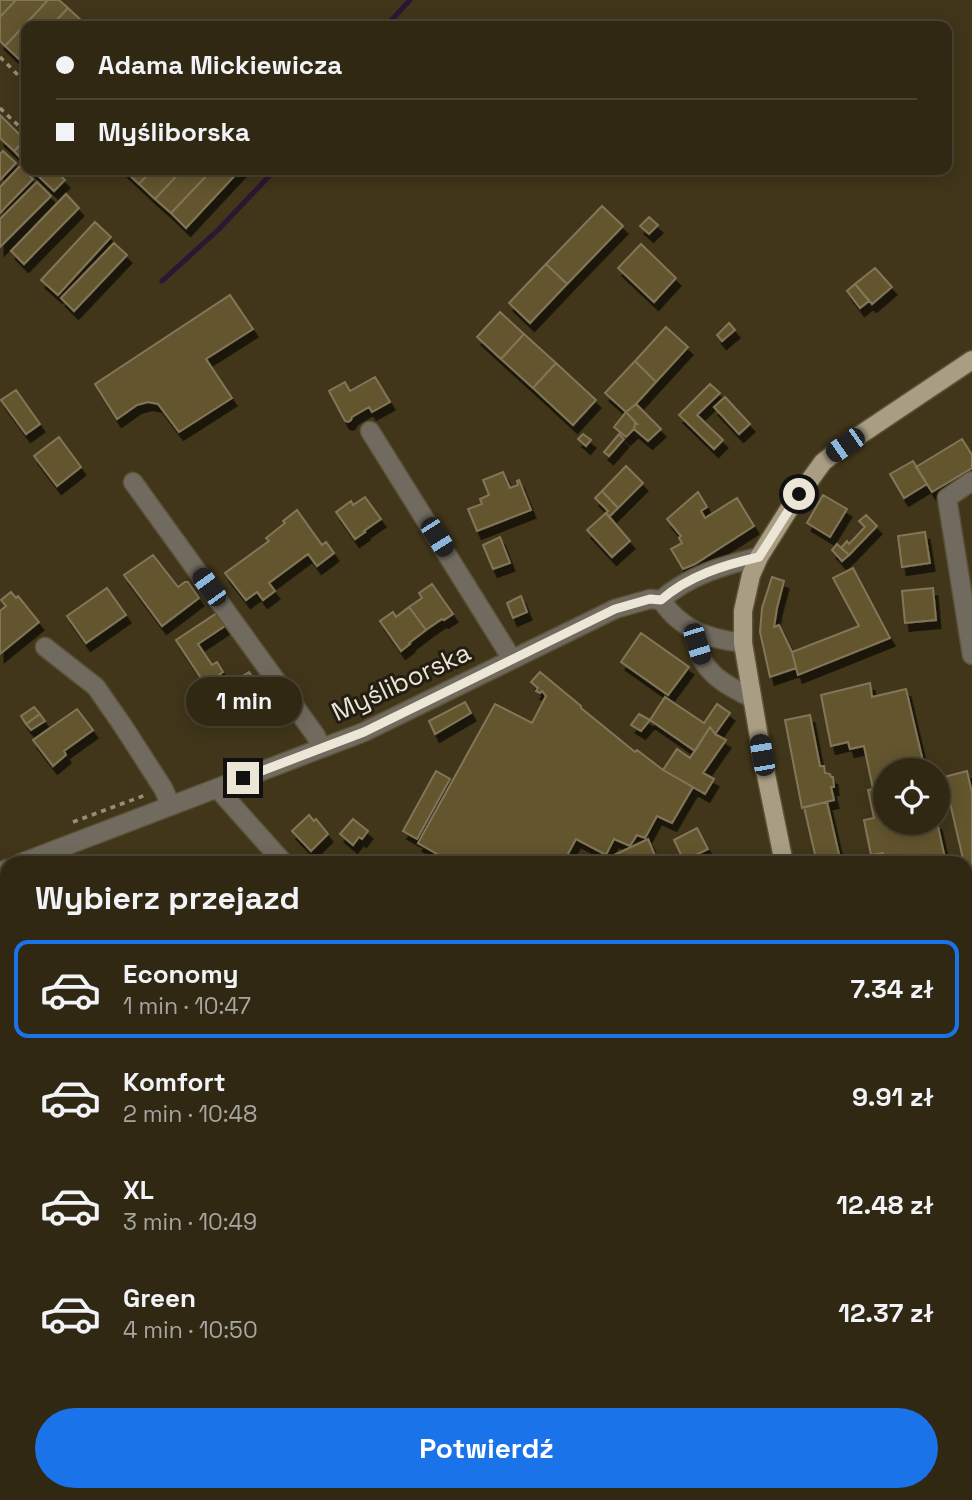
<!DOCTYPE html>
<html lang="pl">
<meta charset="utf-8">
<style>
:root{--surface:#312814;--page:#39301d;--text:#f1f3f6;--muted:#a8a6a0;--line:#4c4434;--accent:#1a73e8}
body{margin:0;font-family:"Space Grotesk",sans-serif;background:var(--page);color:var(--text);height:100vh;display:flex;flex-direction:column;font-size:26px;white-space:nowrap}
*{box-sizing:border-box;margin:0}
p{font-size:23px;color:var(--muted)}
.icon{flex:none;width:38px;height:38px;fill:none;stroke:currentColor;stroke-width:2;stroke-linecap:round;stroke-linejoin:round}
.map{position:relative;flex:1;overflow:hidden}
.drawer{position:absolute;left:0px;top:856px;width:973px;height:646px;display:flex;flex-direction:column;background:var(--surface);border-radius:21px 21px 0 0;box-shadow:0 4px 18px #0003,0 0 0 2px var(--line)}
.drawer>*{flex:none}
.guide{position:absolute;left:21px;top:21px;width:931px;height:154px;border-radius:14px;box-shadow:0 4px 18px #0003,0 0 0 2px var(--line);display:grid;align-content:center;height:154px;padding:0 35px;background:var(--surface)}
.fabs{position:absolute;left:873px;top:758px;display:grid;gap:14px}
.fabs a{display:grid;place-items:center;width:77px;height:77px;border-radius:50%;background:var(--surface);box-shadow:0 4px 18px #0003,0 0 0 2px var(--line);font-size:35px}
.end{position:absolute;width:32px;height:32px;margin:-16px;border:9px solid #ece6d6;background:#111;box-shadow:0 0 0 4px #111}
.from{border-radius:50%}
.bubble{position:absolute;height:49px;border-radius:24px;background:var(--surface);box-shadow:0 4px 18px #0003,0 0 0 2px var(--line);font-size:23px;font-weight:700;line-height:49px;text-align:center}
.car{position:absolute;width:21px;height:42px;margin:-21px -10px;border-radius:9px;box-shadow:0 0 5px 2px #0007;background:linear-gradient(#222 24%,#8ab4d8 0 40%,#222 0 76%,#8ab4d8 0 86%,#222 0)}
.guide b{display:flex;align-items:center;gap:24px;height:66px;font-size:26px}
.guide b+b{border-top:2px solid var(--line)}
.guide i{width:18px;height:18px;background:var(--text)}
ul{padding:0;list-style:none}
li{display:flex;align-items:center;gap:21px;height:98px;margin:0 14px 10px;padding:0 21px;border:4px solid transparent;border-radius:14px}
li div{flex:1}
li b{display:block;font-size:26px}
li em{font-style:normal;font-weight:700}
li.current{border-color:var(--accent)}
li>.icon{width:63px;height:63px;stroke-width:1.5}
h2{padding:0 35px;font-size:32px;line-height:84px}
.primary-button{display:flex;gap:14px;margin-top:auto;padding:14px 35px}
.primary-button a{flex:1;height:80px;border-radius:42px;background:var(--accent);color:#fff;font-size:28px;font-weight:700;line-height:80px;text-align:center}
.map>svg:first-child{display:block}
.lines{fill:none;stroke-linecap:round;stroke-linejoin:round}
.stream{stroke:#2a1734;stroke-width:5}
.building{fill:#64552d;stroke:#827659;stroke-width:2;filter:url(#shadow)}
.minor-casing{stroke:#5c5238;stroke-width:21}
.major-casing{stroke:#5c5238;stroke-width:21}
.path{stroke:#978f79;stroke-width:3.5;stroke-dasharray:5 5;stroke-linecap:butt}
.minor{stroke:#716b5f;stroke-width:18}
.major{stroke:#a99e84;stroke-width:18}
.route{stroke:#ece6d6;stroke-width:9}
.labels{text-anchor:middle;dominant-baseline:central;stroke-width:6;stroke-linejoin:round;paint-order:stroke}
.street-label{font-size:26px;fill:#ece6d6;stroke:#231e12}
</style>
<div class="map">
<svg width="972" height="1500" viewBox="0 0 972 1500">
<defs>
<filter id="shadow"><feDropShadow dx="4.5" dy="8" stdDeviation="0" flood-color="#0009"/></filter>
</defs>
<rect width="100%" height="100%" fill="#41361a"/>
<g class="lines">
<path class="stream" d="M386,26L410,0
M162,281L218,230L275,170"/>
</g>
<path class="building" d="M0,0H16L0,17Z
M16,0H48L5,46L0,41V17Z
M48,0H59L68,8L51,26H26V53L20,60L5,46Z
M68,8L84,23L82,26H51Z
M0,115L25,140L14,151L0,138Z
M25,140L26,141V164L14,151Z
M3,151L16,163L0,180V154Z
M20,166L33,179L0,213V187Z
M32,170H55L65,180L54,191Z
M124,170H152L139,184Z
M152,170H182L155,199L139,184Z
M182,170H212L171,213L155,199Z
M212,170H240L186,228L171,213Z
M37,182L51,196L0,247V219Z
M66,194L79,208L24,264L11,251Z
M602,206L623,226L567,284L546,264Z
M649,217L658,225L649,234L640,226Z
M95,222L111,237L58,295L41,280Z
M114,243L127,255L74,311L61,298Z
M641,244L676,278L654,302L618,268Z
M546,264L567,284L530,323L509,303Z
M875,268L892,287L872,304L855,284Z
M855,284L869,301L860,308L847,291Z
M230,295L253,329L206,359L232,398L179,432L158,404L148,402L137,405L117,419L95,384Z
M500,312L524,334L501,359L477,337Z
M729,323L735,330L722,341L717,335Z
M666,327L688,347L656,382L635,361Z
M524,334L556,363L533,388L501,359Z
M635,361L656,382L636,404L626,412L605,393Z
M556,363L596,400L573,425L533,388Z
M375,377L390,402L372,412L369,407L352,417L351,420L348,422L345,421L329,391L345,382L350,391Z
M710,384L720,393L697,415L723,440L714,449L679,415Z
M16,390L40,424L26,434L1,400Z
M725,397L750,424L739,434L714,407Z
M636,404L661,429L648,441L634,429L635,424H637L626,412Z
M626,412L637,424H635L634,429L626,437L614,427Z
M583,434L591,440L586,446L578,439Z
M619,434L624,439L609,456L604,452Z
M59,437L81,467L57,486L34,456Z
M962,439L972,455V468L932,492L916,467Z
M913,461L927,484L904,498L890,474Z
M626,466L643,483L618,508L602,491Z
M503,472L510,488L518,485L517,481L519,480L531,510L477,531L468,509L482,504L480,499L489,495L483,480Z
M602,491L618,508L609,517L606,513L608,511L595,498Z
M698,492L707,507L701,511L705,518L737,498L754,526L695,564L683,569L671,549L682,543L679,538L681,536L667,519Z
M823,495L847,509L830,537L807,523Z
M365,497L381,519L364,531L365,532L355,539L336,512L351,501L353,505Z
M297,510L322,545L326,542L334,553L317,566L308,554L269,583L275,591L263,600L257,592L246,600L225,573L269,541L266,538L285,523L283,521Z
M606,513L630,541L612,557L587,530Z
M866,515L877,526L849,555L841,548L847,541L849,544L865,527L859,521Z
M925,532L930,563L902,567L898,536Z
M500,537L510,563L493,569L483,545Z
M837,544L849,555L842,561L832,550Z
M153,555L178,587L185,582H188L199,598L162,626L124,575Z
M853,568L890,638L798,675L792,652L859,626L833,578Z
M772,577L784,581L777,608L774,627L779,625L792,652L796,668L770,677L760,632L762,608Z
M432,584L453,614L444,620L442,619L426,630L409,607L422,598L419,593Z
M107,588L126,615L86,643L67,616Z
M933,588L936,620L905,623L902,591Z
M11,592L16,598L18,596L39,622L0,654V611L6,606L1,600Z
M521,596L527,612L513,618L507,603Z
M409,607L426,630L409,643L410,644L401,651L380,621L393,612L396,617Z
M217,613L225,626L198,644L212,665L217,662L223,672L219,675L227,686L249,672L266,697L247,710L239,698L222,710L176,640Z
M641,633L689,667L668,695L621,662Z
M540,672L581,706V708L635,752L637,750L663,770L693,787L672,823L657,816L645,838L637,835L630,846L614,839L606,855L576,839L563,863H453L418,843L495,704L532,723L546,696L542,691L540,693L536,691L538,688L531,682Z
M870,683L872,697L906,689L925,770H886V822H937L945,858L941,863H885L883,853L871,855L864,820L874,818L868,790L873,789L864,746L850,749L848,742L831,746L821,695Z
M665,697L704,723L717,704L730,713L715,734L710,727L695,751L650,720Z
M465,702L471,713L435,734L429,721Z
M34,707L40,714L26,724L21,716Z
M77,709L93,730L64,751L66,755L53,766L33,740Z
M40,714L45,721L31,730L26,724Z
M639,714L650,720L641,731L631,725Z
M810,715L820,766H824L825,773L830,774L831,777H833L834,787H831L834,800L802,808L785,720Z
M710,727L715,734L726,740L703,773L714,779L705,794L663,770L677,749L690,758Z
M436,771L450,779L417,839L403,831Z
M967,771L972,793V867L966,869V863H964L944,777Z
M827,802L841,863H817L804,807Z
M309,815L314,821L316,819L328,834L311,851L292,831Z
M353,819L368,831L362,839L359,837L353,845L340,834Z
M697,828L708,849L684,861L674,840Z
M648,839L656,858L643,863L641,858L632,863H611L615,861L612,856Z
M972,934V962L966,963V936Z
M5,941L7,946V980L0,983V943Z
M7,1045V1072L5,1069H0V1063L2,1062L0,1056V1048Z
M7,1261V1296L0,1299V1264Z
M12,1494H36L37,1500H10Z
M215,1494L221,1495L252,1494L250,1500H213Z
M610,1494H661V1500H609Z
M684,1494H737L736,1500H684Z
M935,1494H959L964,1500H940Z
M759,1495L808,1500H758Z"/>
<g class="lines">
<defs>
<path id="minor" d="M370,431L512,659
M972,481L947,498L972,655
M133,482L316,736L320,748
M661,600C681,630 709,639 743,643
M693,629C696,639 698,652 703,661C713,679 734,689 752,698
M45,647L96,687L123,726L163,788L171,806
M217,788L284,863
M21,863L364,732L615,609L650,599L661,600C688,576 724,565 759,557
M0,872L7,869
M966,899L972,898
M0,910L7,907
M0,1123L7,1120
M966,1342L972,1343
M0,1347H7
M420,1494L440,1500
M901,1494L907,1500
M179,1500L181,1494
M460,1500L462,1494"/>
<path id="major" d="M784,863L762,755L743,643V611L751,575L759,557L791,506L823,462L845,445L972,360
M871,1500L872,1494"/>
</defs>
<use href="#minor" class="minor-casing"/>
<use href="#major" class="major-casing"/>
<path class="path" d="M0,57L26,83
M0,108L26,133
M63,170L65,172
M73,822L148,794"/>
<use href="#minor" class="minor"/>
<use href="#major" class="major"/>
</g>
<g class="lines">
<path class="route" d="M243,778L364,732L615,609L650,599L661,600C688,576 724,565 759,557L799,494"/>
</g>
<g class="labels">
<g class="street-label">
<text transform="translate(401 682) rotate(-25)">Myśliborska</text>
</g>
</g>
</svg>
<div class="fabs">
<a><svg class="icon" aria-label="locate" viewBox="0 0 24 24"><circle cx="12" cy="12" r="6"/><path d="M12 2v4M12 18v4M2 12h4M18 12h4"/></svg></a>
</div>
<i class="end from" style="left:799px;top:494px"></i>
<i class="end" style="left:243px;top:778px"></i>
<div class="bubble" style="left:186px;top:677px;width:116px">1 min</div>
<i class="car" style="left:845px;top:445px;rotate:235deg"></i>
<i class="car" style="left:437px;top:537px;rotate:148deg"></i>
<i class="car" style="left:209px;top:587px;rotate:324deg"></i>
<i class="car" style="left:697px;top:644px;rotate:163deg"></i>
<i class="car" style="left:762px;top:755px;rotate:350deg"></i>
<div class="guide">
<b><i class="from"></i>Adama Mickiewicza</b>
<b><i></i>Myśliborska</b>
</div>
<section class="drawer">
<h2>Wybierz przejazd</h2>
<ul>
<li class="current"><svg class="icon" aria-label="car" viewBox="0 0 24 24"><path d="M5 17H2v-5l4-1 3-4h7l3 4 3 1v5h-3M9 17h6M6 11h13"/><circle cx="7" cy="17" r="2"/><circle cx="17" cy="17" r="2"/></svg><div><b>Economy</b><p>1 min · 10:47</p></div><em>7.34 zł</em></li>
<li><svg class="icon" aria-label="car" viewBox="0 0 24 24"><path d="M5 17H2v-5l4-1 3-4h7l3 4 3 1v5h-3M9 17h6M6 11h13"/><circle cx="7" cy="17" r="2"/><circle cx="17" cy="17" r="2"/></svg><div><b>Komfort</b><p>2 min · 10:48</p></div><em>9.91 zł</em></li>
<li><svg class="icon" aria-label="car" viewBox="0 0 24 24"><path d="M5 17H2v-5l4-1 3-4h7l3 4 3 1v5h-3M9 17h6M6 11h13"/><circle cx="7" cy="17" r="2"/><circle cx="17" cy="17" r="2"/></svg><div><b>XL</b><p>3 min · 10:49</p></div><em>12.48 zł</em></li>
<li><svg class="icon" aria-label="car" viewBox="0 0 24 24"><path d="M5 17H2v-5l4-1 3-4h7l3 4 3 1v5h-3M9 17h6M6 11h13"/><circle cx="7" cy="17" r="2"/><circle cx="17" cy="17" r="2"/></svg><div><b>Green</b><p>4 min · 10:50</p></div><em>12.37 zł</em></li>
</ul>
<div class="primary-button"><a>Potwierdź</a></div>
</section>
</div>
